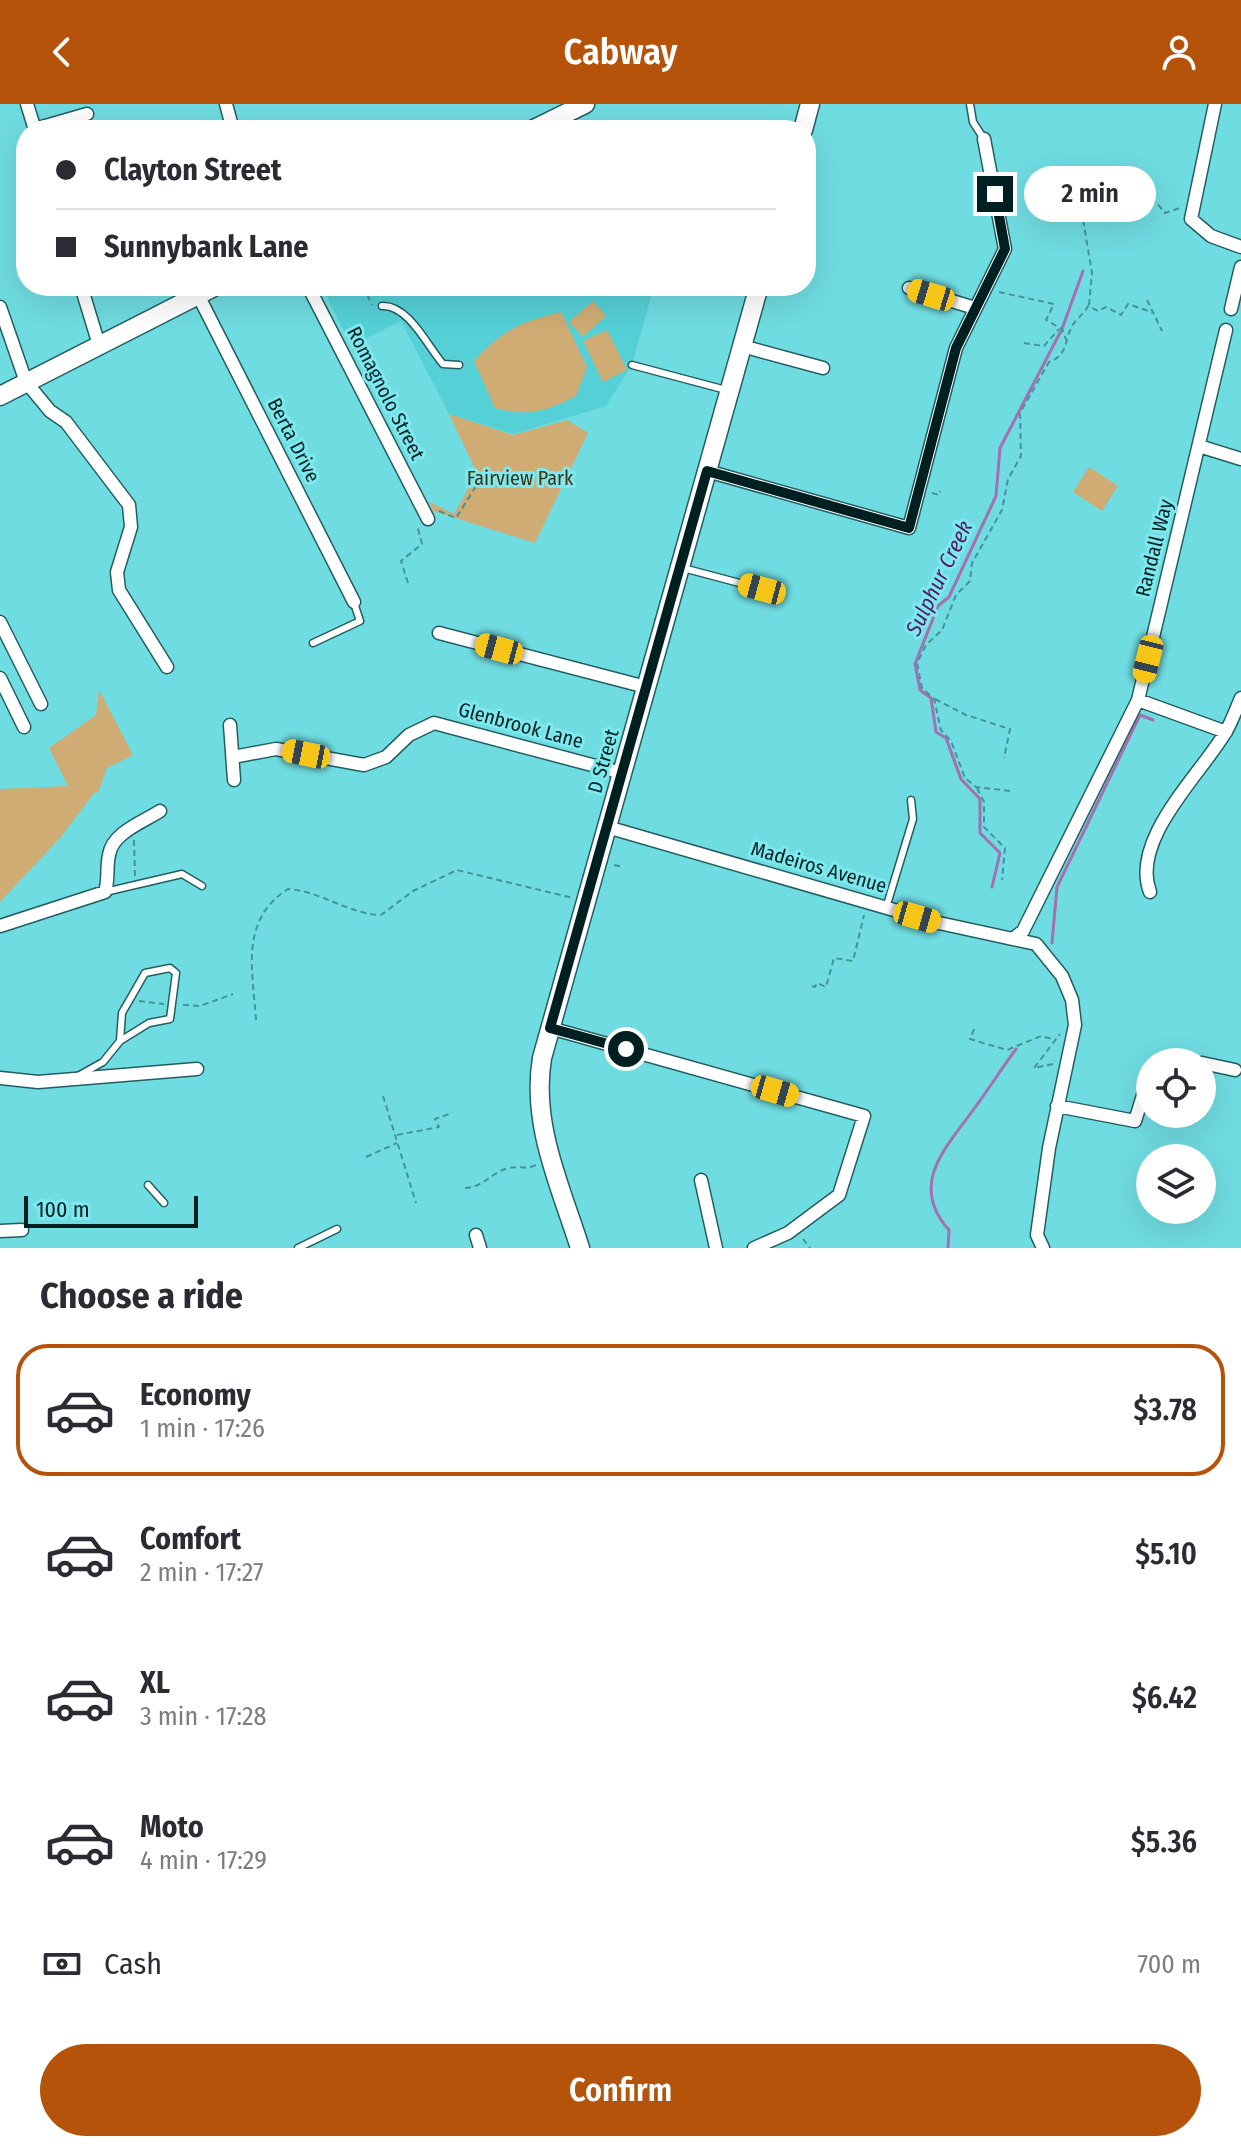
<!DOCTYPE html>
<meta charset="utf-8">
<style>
:root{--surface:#fff;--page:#f7f7f7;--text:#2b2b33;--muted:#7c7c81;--line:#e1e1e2;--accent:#b45309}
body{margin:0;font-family:"Fira Sans Condensed",sans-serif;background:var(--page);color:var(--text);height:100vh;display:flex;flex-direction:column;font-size:30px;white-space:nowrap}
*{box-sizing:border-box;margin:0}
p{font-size:26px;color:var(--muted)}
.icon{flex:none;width:44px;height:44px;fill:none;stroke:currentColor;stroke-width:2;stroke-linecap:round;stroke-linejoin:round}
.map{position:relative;height:1144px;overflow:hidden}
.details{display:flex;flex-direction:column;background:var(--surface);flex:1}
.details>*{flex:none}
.guide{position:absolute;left:16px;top:16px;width:800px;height:176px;border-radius:32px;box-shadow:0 8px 32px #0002;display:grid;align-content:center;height:176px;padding:0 40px;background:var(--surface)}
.controls{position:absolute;left:1136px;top:944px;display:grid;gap:16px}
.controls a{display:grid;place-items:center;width:80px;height:80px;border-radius:50%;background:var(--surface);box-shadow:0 8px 32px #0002;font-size:40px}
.scale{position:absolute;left:24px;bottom:20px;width:174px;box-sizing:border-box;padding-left:8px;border:4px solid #001f21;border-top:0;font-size:22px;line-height:28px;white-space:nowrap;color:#001f21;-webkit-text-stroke:6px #7de9ef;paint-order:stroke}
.end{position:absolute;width:36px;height:36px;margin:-18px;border:10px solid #001f21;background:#fff;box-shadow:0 0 0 4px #fff}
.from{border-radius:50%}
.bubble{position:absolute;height:56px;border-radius:28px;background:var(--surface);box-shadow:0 8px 32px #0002;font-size:26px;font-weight:600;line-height:56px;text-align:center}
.car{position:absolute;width:24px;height:48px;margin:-24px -12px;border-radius:10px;box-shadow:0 0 6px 2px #0007;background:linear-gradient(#f5c518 24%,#345 0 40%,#f5c518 0 76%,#345 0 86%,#f5c518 0)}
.guide b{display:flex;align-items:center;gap:28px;height:76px;font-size:30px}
.guide b+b{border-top:2px solid var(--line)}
.guide i{width:20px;height:20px;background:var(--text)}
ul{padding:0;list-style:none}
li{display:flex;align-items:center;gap:24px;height:132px;margin:0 16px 12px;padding:0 24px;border:4px solid transparent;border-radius:32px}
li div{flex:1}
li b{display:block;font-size:30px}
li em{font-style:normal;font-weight:600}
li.active{border-color:var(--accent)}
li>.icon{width:72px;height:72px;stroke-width:1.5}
h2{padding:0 40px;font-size:36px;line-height:96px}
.pay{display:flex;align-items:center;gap:20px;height:88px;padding:0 40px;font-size:30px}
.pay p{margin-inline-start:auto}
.primary-button{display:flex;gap:16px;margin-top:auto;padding:16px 40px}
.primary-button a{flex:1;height:92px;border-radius:48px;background:var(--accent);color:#fff;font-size:32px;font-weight:600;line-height:92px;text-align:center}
header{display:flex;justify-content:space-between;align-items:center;height:104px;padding:0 40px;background:var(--accent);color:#fff;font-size:36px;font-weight:600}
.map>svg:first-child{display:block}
.built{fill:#54d0d6}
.green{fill:#ceac73}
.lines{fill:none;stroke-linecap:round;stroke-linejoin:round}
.stream{stroke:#a371b0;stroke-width:3}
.lane-casing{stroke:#235e61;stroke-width:9}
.street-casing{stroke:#235e61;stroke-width:15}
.secondary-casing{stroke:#235e61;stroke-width:21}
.path{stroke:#459497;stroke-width:2;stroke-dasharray:6 4;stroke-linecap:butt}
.lane{stroke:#fff;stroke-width:6}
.street{stroke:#fff;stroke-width:12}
.secondary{stroke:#fff;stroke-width:18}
.route{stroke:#001f21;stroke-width:10}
.labels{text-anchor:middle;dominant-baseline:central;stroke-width:6;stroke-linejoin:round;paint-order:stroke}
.street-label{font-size:20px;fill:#001f21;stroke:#7de9ef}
.park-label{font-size:20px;fill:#42300e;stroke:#7de9ef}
.water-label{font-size:22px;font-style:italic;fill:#571866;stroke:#7de9ef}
</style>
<header><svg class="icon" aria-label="back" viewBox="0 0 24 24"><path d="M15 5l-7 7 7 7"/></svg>Cabway<svg class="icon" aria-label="person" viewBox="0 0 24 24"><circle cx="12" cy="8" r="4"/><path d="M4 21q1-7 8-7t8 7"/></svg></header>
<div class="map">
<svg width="1241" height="1144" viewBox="0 0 1241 1144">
<rect width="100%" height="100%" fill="#6fdce1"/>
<path class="built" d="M322,182H654L632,261L606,302L514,330L449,310L401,217L351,242Z"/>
<path class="green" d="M593,197L606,212L583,233L569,218Z
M561,208L587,263L576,292C548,307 527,313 495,304L474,257C503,226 520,218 561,208Z
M607,226L627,266L603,278L583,237Z
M449,310L513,331L567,316L588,329L535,439L433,407L429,398L454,410L477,369Z
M1089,363L1118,382L1102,407L1073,388Z
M99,586L133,651L107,664L98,689L95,688L60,734L0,798V685L68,682L49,644L96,611Z"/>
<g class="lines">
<path class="stream" d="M992,783L1000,749L980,729V695L961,675L946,634L936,628L931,594L920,586L915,560L938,502L949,493L996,392L1000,344L1062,225L1083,167
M1052,839L1057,783L1140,611L1153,616
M948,1144L949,1126C907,1079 948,1042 976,1002C990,983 1002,964 1016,945"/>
<defs>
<path id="lane" d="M970,0L973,18L984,35
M177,182L181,194
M382,202C408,200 428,243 443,260L459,261
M632,261L726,286
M683,464L762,485
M313,539L360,517L354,499
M105,788L182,770L202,782
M886,804L913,715L911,696
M78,972L103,958L120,937L122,909L145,869L170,864L176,869L170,915L149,919L120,937
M148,1081L164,1099
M298,1144L337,1125"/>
<path id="street" d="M27,0L35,26
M226,0L233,26
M1215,0L1191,115L1211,132L1241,143
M35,25L87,10
M81,182L99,241
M308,182L428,415
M909,184L975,204
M198,191L354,498
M0,203L26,278L50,307L66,318L129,401L131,423L117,468L119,486L167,563
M1231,205L1241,163
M742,242L823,264
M1199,342L1241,355
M707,367L909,424L956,244L1005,145L984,35
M0,518L41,600
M439,529L646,583
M0,574L24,623
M1138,596L1226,628
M230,621L234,676
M233,653L276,645L364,661L386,653L409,631L434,619L622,669
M607,723L939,819L1036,840L1062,872L1072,896L1075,921L1049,1044L1037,1131L1043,1144
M1150,788C1130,736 1200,671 1225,629C1232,618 1236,605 1241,594
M0,822L105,788C109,775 106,764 109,751C112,729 143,718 160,707
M1014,834L1023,827L1138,596L1226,226
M550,924L864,1012L839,1091L788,1129L754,1144
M1164,958H1195
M1202,959L1235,966
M0,974L38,978L197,965
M1057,1002L1135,1017L1150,969
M701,1076L716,1144
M0,1127L22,1126
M476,1131L480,1144"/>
<path id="secondary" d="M532,26L585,0
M803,26L810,0
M0,292L216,182
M580,1144C560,1081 531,1020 542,954L759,182"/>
</defs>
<use href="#lane" class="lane-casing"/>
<use href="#street" class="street-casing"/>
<use href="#secondary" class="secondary-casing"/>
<path class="path" d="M363,182L372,201
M999,188L1054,200L1046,216L1062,225L1067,238
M1147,196L1162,227
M1089,201L1092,169L1082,110L1156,98L1165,109L1180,104
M1024,239L1044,242L1059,225
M932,389L939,391L940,387
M439,407L456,414L478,379
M408,479L401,457L422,440L417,421
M935,595L966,611L1010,625L1004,654
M977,684L984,698V723L1005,744L1002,776
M1010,687L976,683L965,674L951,637L941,626L934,595L922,584L917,559L926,541L942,526L956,491L970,477L972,459L1002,406L1008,375L1021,352L1020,309L1049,258C1068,251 1064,238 1072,222C1076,215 1084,210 1088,202L1098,207L1106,203L1121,211L1128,200L1154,209
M134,736L135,773
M614,761L623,763
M812,882L815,883L817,879L826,883L834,854L853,857L864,811
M139,897L164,900
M183,901L200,902L233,890
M256,916C253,868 239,816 288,785C321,787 348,810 381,811L413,787L457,766L573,794
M974,925L970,935L1007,946L1041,932L1056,936
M1053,960L1034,964L1060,930
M383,992L416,1099
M397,1031L439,1023L435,1015L452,1009
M366,1053L397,1039
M465,1084C483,1083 489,1071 505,1065C516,1061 527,1066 536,1061
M803,1135L810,1144"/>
<use href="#lane" class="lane"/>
<use href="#street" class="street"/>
<use href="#secondary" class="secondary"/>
</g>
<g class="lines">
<path class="route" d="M626,945L550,924L707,367L909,424L956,244L1005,145L995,90"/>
</g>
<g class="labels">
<g class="street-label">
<text transform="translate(386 289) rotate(63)">Romagnolo Street</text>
<text transform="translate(294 336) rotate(63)">Berta Drive</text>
<text transform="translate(1154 444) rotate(-76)">Randall Way</text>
<text transform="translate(521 621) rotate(15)">Glenbrook Lane</text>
<text transform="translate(603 657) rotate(-74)">D Street</text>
<text transform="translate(819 763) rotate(16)">Madeiros Avenue</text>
</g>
<g class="park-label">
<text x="520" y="374">Fairview Park</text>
</g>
<g class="water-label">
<text transform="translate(939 474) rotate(-64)">Sulphur Creek</text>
</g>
</g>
</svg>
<div class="controls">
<a><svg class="icon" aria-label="locate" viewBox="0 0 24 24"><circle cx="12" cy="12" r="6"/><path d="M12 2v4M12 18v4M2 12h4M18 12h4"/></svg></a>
<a><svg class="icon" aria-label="layers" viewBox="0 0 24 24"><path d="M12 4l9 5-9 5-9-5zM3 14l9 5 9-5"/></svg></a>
</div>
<div class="scale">100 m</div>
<i class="end from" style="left:626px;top:945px"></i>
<i class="end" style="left:995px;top:90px"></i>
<div class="bubble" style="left:1024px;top:62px;width:132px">2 min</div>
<i class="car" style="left:931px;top:191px;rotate:287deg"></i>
<i class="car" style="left:762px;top:485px;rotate:285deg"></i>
<i class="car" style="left:499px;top:545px;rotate:285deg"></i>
<i class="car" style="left:1148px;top:555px;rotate:194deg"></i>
<i class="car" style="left:306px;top:650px;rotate:281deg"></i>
<i class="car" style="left:917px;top:813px;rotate:106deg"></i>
<i class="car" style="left:775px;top:987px;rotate:106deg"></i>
<div class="guide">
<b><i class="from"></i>Clayton Street</b>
<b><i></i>Sunnybank Lane</b>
</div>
</div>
<section class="details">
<h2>Choose a ride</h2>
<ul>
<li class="active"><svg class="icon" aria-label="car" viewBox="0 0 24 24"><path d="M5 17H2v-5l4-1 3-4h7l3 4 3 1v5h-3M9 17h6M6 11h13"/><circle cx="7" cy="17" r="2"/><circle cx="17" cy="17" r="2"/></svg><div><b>Economy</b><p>1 min · 17:26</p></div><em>$3.78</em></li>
<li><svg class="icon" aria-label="car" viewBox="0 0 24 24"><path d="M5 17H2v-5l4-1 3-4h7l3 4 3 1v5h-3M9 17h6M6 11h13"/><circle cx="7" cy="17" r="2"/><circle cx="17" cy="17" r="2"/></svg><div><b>Comfort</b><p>2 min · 17:27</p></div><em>$5.10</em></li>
<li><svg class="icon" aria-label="car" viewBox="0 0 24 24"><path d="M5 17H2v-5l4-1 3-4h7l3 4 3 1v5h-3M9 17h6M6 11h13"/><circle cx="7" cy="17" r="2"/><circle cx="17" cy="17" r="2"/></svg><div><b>XL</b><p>3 min · 17:28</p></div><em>$6.42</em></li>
<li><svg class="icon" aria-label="car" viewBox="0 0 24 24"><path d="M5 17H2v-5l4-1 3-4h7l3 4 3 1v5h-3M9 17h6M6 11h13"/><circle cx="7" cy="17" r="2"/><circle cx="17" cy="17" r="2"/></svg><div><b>Moto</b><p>4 min · 17:29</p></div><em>$5.36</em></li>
</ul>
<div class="pay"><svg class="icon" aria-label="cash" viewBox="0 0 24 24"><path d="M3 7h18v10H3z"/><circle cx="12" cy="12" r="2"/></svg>Cash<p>700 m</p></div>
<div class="primary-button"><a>Confirm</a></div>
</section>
